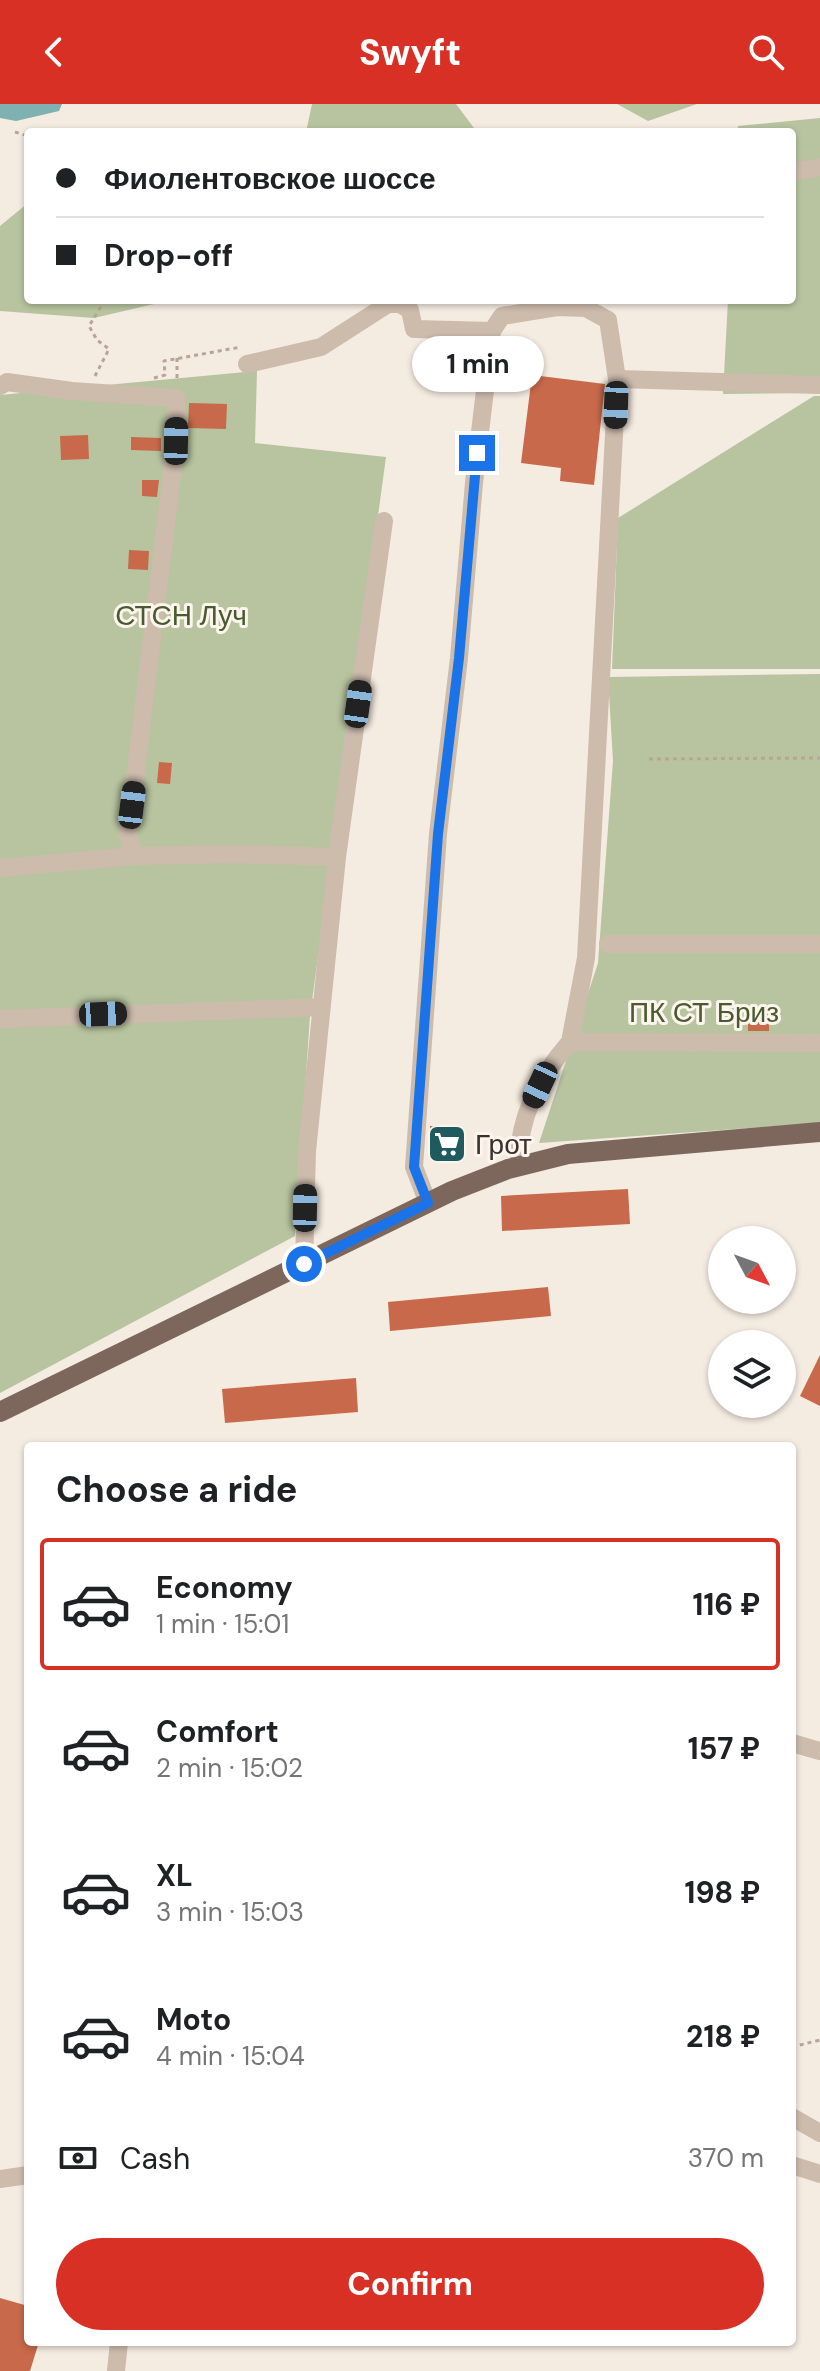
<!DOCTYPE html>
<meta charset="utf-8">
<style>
:root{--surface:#fff;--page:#f2f2f2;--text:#202124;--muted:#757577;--line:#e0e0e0;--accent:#d93025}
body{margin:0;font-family:"DM Sans",sans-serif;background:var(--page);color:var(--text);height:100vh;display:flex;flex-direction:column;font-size:30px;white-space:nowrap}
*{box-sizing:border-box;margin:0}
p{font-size:26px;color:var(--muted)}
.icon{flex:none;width:44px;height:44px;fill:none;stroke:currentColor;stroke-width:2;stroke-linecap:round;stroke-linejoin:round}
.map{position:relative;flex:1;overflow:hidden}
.panel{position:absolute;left:24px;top:1338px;width:772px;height:904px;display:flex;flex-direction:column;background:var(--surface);border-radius:8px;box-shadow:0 2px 6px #0004}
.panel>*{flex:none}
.banner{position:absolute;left:24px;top:24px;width:772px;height:176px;border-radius:8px;box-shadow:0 2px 6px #0004;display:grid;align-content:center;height:176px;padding:0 32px;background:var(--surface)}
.needle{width:52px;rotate:131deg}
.controls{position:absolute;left:708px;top:1122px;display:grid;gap:16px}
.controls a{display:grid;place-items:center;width:88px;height:88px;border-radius:50%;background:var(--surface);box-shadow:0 2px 6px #0004;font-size:40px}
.end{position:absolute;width:36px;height:36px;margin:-18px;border:10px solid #1a73e8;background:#fff;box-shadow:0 0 0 4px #fff}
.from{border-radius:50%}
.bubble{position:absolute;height:56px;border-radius:28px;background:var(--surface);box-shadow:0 2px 6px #0004;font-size:26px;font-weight:700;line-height:56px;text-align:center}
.car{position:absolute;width:24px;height:48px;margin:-24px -12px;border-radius:10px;box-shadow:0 0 6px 2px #0007;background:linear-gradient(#222 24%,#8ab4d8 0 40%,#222 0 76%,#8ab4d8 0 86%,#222 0)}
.banner b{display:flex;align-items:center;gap:28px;height:76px;font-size:30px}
.banner b+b{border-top:2px solid var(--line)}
.banner i{width:20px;height:20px;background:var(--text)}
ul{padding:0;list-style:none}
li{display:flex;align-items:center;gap:24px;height:132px;margin:0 16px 12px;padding:0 16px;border:4px solid transparent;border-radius:8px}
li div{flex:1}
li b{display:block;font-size:30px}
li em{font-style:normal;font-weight:700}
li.on{border-color:var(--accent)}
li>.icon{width:72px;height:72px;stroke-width:1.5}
h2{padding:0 32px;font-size:36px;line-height:96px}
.pay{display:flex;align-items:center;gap:20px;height:88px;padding:0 32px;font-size:30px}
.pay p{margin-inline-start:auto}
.button{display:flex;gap:16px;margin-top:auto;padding:16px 32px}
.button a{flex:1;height:92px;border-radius:48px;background:var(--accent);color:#fff;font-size:32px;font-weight:700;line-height:92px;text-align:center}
header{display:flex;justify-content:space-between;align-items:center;height:104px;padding:0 32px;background:var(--accent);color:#fff;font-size:36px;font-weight:700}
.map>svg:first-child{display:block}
.green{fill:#b8c4a0}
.water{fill:#7fb0b2}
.building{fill:#c8694b}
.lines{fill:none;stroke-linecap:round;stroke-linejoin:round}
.path{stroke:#b9a596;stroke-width:3;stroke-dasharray:4 4;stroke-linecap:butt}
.minor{stroke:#cdbbac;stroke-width:18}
.major{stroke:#7d675c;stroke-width:20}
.route{stroke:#1a73e8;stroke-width:10}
.labels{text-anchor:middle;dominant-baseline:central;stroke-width:6;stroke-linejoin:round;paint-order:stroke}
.park-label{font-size:28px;fill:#4a5a2e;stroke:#fbf5ee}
.poi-label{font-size:28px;fill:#3b302b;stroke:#fbf5ee;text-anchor:start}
</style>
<header><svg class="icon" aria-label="back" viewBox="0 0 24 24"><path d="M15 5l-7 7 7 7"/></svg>Swyft<svg class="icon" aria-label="search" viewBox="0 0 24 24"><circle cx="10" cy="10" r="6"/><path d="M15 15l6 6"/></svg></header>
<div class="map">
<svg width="820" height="2267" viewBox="0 0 820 2267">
<rect width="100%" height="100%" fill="#f4ebe1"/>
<path class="green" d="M312,0H456L477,28H306Z
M617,0H697L648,17Z
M820,14V289L723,290L728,196H792V28H738V22Z
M28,99V196H171L94,214L0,207V122Z
M257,267L255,339L386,353L310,912L295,1132L0,1289V291Z
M814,292H820V565H612L618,414Z
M820,570V1019L539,1039L598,859L613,657L608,573Z"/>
<path class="water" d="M0,0H62L59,7L16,17L0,14Z"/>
<path class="building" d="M532,271L605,280L594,381L560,377L561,364L521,359Z
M189,299L227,300L226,325L188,324Z
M88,331L89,355L61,356L60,332Z
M131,333L161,334V347L131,346Z
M142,376H159L157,393L142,392Z
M129,446L149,447L148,466L128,465Z
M159,658L172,659L170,680L157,679Z
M748,903H769V927H748Z
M430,1022L458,1023V1050L430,1049Z
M628,1085L630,1120L502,1127L501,1092Z
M548,1183L551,1212L390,1227L388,1198Z
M820,1251V1302L800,1292Z
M356,1274L358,1308L225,1319L222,1285Z
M0,2194L28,2202V2238H39L30,2267H0Z"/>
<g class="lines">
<path class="path" d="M15,28L28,32
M177,254V278
M95,272L109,245L97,236L89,222L105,196
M154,274L165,271L164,257L241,243
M649,655L820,654
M792,1943L820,1936"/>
<path class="minor" d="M792,68L820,63
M247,260L321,243L388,200H400L410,206L414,225L492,227
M617,275L820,281
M0,282L7,278L72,287L176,294V337L128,731L134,752
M0,764L134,752L233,750L337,753
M608,840H820
M0,915L322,903
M519,1062C517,1015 540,972 570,938L820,939
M428,1099L414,1063L438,730L459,554L474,379L492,227L502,212L557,203L586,204L608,216L617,275L586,854L570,938
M304,1160L307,1047L337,753L384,417
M792,1639L820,1647
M792,2013L820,2029
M792,2061L820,2070
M0,2075L28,2071
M116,2267L119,2238"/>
<path class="major" d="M0,1308L452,1087L508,1065L568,1050L820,1028"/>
</g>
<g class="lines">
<path class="route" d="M304,1160L428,1099L414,1063L438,730L459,554L477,349"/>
</g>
<defs>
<symbol id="supermarket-square" viewBox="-11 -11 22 22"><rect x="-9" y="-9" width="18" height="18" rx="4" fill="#1f5a5e" stroke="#fbf5ee"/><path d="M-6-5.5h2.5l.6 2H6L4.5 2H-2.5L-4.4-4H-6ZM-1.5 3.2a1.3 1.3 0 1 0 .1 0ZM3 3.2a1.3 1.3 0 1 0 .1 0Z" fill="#fff"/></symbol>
</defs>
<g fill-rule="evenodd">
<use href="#supermarket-square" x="425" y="1018" width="44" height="44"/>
</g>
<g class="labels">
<g class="park-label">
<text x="181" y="511">СТСН Луч</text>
<text x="704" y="908">ПК СТ Бриз</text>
</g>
<g class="poi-label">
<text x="475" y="1040">Грот</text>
</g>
</g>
</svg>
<div class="controls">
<a><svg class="needle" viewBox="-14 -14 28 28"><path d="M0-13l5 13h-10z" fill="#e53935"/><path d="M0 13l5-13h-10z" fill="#757577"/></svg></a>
<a><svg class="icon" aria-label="layers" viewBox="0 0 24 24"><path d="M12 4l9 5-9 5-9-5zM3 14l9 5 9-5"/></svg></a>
</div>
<i class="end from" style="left:304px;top:1160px"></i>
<i class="end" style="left:477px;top:349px"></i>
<div class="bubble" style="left:412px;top:232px;width:132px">1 min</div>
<i class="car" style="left:616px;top:301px;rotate:182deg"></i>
<i class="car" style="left:176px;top:337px;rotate:1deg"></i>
<i class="car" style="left:358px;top:600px;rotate:8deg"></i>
<i class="car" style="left:132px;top:701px;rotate:7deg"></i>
<i class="car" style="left:103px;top:910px;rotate:88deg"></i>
<i class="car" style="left:540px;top:981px;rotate:205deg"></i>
<i class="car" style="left:305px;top:1104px;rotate:1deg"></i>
<div class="banner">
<b><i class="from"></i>Фиолентовское шоссе</b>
<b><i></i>Drop-off</b>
</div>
<section class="panel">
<h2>Choose a ride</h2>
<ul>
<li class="on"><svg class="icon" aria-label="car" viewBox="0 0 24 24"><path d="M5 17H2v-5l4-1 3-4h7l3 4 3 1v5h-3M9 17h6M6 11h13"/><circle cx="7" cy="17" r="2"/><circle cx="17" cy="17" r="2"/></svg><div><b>Economy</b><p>1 min · 15:01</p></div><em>116 ₽</em></li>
<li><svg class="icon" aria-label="car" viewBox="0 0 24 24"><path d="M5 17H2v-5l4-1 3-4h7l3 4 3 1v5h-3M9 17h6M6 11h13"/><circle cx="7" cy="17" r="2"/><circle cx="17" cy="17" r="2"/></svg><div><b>Comfort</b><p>2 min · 15:02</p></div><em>157 ₽</em></li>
<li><svg class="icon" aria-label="car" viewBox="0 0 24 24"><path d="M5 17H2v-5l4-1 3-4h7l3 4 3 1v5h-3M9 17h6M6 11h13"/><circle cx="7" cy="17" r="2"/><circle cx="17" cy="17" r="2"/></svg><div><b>XL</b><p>3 min · 15:03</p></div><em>198 ₽</em></li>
<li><svg class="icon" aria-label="car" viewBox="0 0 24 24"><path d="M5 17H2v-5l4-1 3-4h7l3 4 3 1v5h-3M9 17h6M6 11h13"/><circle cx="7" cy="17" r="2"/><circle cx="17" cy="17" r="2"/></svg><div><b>Moto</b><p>4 min · 15:04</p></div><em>218 ₽</em></li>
</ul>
<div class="pay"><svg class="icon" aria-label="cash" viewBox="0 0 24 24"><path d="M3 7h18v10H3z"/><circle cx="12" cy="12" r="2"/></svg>Cash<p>370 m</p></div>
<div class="button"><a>Confirm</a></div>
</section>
</div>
